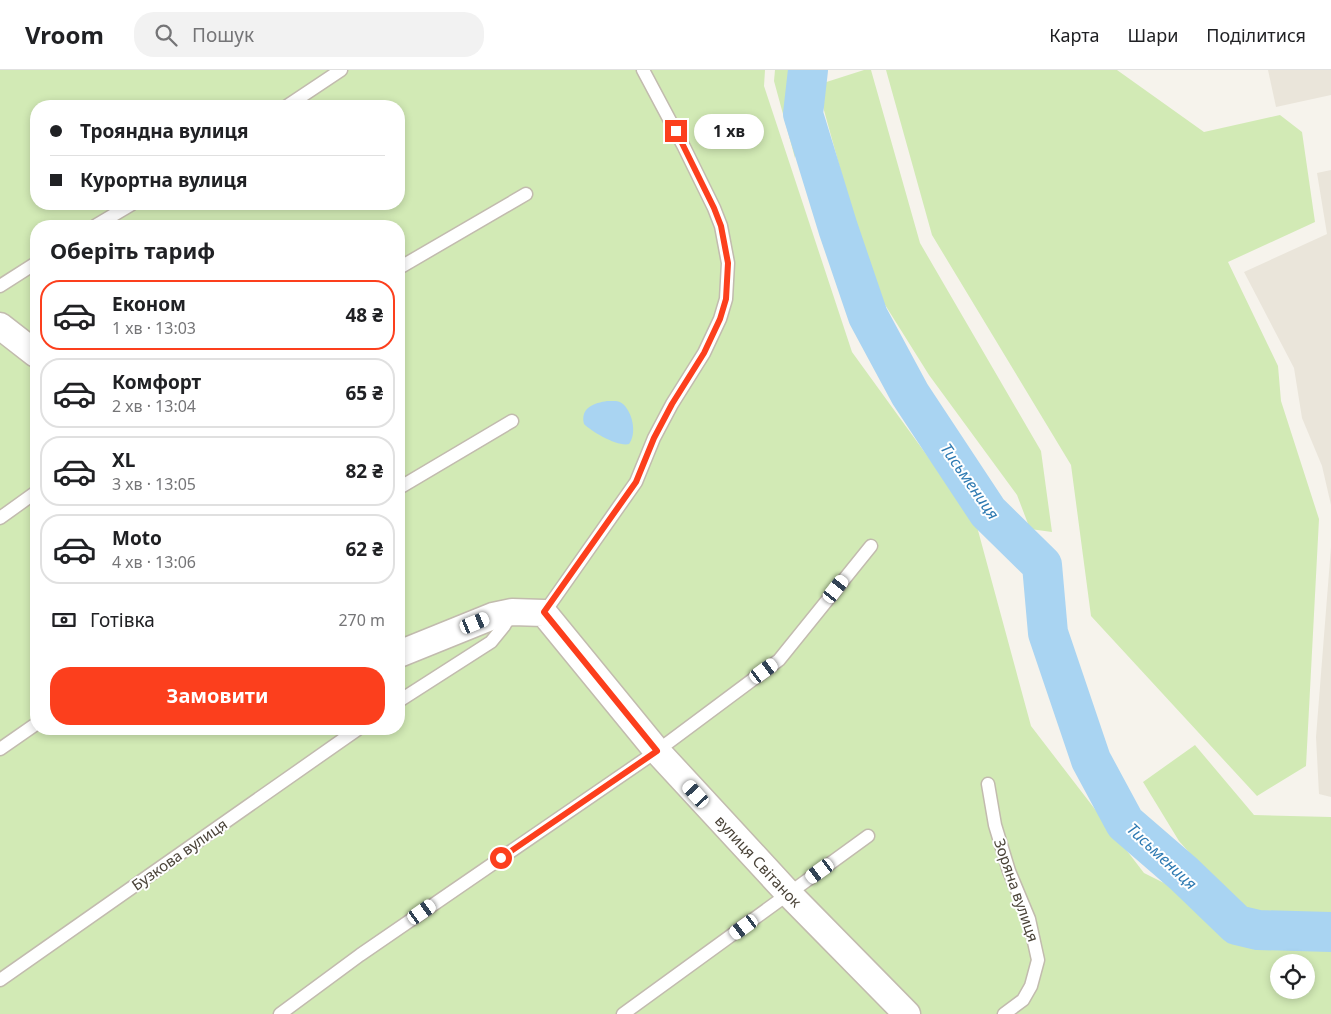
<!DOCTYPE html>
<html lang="uk">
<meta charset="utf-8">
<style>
:root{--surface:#fff;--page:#f2f2f2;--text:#202124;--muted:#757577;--line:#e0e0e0;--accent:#fc3f1d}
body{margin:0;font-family:"Noto Sans",sans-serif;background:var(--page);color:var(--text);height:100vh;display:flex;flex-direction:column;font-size:19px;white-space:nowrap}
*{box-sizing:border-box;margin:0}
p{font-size:16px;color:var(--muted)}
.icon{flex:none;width:28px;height:28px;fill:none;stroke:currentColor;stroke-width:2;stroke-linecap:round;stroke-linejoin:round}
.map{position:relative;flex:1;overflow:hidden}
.drawer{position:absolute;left:30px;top:150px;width:375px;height:515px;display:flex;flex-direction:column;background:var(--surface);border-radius:20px;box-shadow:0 2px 8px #0003}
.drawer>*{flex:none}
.guide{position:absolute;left:30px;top:30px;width:375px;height:110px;border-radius:20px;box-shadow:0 2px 8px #0003;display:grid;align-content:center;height:110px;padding:0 20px;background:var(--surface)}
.fabs{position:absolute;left:1270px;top:884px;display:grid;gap:10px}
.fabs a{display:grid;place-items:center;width:45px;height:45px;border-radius:50%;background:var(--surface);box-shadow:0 2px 8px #0003;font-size:25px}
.end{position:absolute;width:22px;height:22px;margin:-11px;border:6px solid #fc3f1d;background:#fff;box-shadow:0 0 0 2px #fff}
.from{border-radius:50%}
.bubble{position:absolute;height:35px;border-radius:18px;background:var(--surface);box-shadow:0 2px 8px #0003;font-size:16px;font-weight:700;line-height:35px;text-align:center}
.car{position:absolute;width:15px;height:30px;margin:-15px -8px;border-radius:6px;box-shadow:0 0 4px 1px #0007;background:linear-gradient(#fff 24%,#345 0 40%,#fff 0 76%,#345 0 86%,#fff 0)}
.guide b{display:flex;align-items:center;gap:18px;height:48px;font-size:19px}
.guide b+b{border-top:1px solid var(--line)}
.guide i{width:12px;height:12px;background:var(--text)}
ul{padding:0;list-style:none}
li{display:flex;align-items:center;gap:15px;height:70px;margin:0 10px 8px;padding:0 10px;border:2px solid var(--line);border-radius:20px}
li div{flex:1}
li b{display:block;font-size:19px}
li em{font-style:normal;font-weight:700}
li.active{border-color:var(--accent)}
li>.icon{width:45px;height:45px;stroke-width:1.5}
h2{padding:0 20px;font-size:22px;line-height:60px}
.pay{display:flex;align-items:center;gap:12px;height:55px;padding:0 20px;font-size:19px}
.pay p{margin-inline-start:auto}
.action{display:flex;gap:10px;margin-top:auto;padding:10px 20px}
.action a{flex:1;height:58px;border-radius:20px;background:var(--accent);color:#fff;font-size:20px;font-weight:700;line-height:58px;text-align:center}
header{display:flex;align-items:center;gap:30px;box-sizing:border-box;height:70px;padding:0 25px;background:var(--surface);border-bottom:1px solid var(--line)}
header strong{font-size:24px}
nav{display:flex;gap:28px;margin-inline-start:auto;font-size:18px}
.search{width:350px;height:45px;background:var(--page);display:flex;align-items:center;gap:12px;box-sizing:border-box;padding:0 18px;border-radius:20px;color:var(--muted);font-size:19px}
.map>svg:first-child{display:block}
.residential{fill:#eae5da}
.green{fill:#d2eab5;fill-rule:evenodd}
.water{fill:#a9d4f2}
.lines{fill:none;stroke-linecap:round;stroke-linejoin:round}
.river{stroke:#a9d4f2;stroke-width:40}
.service-casing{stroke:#c2bbae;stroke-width:15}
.minor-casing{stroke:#c2bbae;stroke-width:29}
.service{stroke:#fff;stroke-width:12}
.minor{stroke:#fff;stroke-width:26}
.route{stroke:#fc3f1d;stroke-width:6}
.labels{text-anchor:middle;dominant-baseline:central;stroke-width:4;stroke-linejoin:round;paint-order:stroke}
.street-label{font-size:15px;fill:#4b4439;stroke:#fff}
.water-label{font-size:16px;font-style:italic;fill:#2e7ab2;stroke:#fff}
</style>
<header>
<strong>Vroom</strong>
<div class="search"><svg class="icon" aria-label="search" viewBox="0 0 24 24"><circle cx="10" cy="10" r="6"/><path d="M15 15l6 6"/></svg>Пошук</div>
<nav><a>Карта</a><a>Шари</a><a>Поділитися</a></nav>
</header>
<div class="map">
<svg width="1331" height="944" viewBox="0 0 1331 944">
<rect width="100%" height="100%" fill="#f6f3ec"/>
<path class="residential" d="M1268,0H1331V25L1276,37Z
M1331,100V435L1322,396L1302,348L1294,298L1244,202L1327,164L1317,103Z
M1331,477V727L1319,724L1316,667Z"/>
<path class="green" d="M0,0H765L764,16L852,282L976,453L1031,656L1144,803L1180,821L1226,866L1242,873L1331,878V944H0ZM36,36H399V134H36ZM36,156H399V659H36ZM1279,892H1306V920H1279Z
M775,0H802L795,88L774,11Z
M864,0H871L920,173L1041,381L1052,462L1030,459L1017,425L929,305L872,214L817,15Z
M886,0H1117L1204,62L1280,45L1302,62L1315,152L1228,192L1278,296L1281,331L1319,449L1306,696L1257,726L1091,546L1071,395L932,165Z
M1195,675L1254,745L1331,747V853L1264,849L1234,833L1179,771L1143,712Z"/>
<path class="water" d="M607,331C613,331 619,330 623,334C633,343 637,364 629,374C618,377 592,362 584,354C580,337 595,333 607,331Z"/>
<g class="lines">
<path class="river" d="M808,0L803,44L838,158L868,246L910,324L988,442L1042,495L1048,563L1091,690L1125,753L1184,804L1237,855L1258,860L1331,862"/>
<defs>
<path id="service" d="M287,36L341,0
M95,156L132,134
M399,198L526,124
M0,216L36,193
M399,418L512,351
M0,448L36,422
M544,543L636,412L654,368L672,334L704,283L720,249L726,229L728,193L721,156L714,138L684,77L643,0
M399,631L491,572L504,556L512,542
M0,679L36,654
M988,714L995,755L1009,801L1029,849L1038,890L1031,916L1023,930L1004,944
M0,910L358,659
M280,944L360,885L657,681L779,590L871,476
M623,944L868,766"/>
<g id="minor">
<path d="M0,256L36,284"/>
<path id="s1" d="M399,584L493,546L512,542L544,543L657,681L789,824L907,944"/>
</g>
</defs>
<use href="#service" class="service-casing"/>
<use href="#minor" class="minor-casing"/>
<use href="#service" class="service"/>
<use href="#minor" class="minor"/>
</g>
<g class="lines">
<path class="route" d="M501,788L657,681L544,542L636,412L654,368L672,334L704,283L720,249L726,229L728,193L721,156L714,138L676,61"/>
</g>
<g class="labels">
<g class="street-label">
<text transform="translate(179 784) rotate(-35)">Бузкова вулиця</text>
<text stroke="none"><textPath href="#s1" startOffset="481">вулиця Світанок</textPath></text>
<text transform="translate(1017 820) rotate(71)">Зоряна вулиця</text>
</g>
<g class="water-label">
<text transform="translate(970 411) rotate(55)">Тисьмениця</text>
<text transform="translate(1162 786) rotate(43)">Тисьмениця</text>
</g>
</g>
</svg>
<div class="fabs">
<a><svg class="icon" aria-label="locate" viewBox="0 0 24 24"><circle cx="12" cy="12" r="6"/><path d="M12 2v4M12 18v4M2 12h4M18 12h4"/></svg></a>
</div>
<i class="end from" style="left:501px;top:788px"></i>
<i class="end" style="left:676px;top:61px"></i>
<div class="bubble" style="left:694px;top:44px;width:70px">1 хв</div>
<i class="car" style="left:836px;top:519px;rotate:38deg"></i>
<i class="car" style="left:475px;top:553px;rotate:68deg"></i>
<i class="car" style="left:764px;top:601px;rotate:54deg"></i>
<i class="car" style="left:696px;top:724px;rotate:318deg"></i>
<i class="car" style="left:820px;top:801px;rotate:234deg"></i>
<i class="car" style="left:422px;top:842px;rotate:55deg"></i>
<i class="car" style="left:744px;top:857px;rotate:234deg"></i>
<div class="guide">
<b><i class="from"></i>Трояндна вулиця</b>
<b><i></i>Курортна вулиця</b>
</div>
<section class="drawer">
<h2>Оберіть тариф</h2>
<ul>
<li class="active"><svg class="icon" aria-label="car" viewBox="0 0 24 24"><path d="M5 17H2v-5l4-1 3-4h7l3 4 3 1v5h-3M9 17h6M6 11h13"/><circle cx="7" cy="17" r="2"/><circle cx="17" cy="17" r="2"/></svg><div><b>Економ</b><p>1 хв · 13:03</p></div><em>48 ₴</em></li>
<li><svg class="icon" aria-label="car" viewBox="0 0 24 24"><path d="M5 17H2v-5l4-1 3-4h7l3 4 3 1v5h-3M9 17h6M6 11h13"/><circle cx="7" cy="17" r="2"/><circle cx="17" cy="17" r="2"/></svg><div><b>Комфорт</b><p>2 хв · 13:04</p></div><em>65 ₴</em></li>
<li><svg class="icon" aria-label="car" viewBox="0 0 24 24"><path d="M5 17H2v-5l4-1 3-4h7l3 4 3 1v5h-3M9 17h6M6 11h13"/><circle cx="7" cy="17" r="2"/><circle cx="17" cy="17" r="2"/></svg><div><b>XL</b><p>3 хв · 13:05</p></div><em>82 ₴</em></li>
<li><svg class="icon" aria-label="car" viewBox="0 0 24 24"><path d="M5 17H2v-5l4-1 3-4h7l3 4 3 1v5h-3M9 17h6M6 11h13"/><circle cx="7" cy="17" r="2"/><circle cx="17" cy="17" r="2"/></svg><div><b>Moto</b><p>4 хв · 13:06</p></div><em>62 ₴</em></li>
</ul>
<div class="pay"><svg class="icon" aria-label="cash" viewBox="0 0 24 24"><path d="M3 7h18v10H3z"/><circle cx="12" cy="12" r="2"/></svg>Готівка<p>270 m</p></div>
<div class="action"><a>Замовити</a></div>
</section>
</div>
